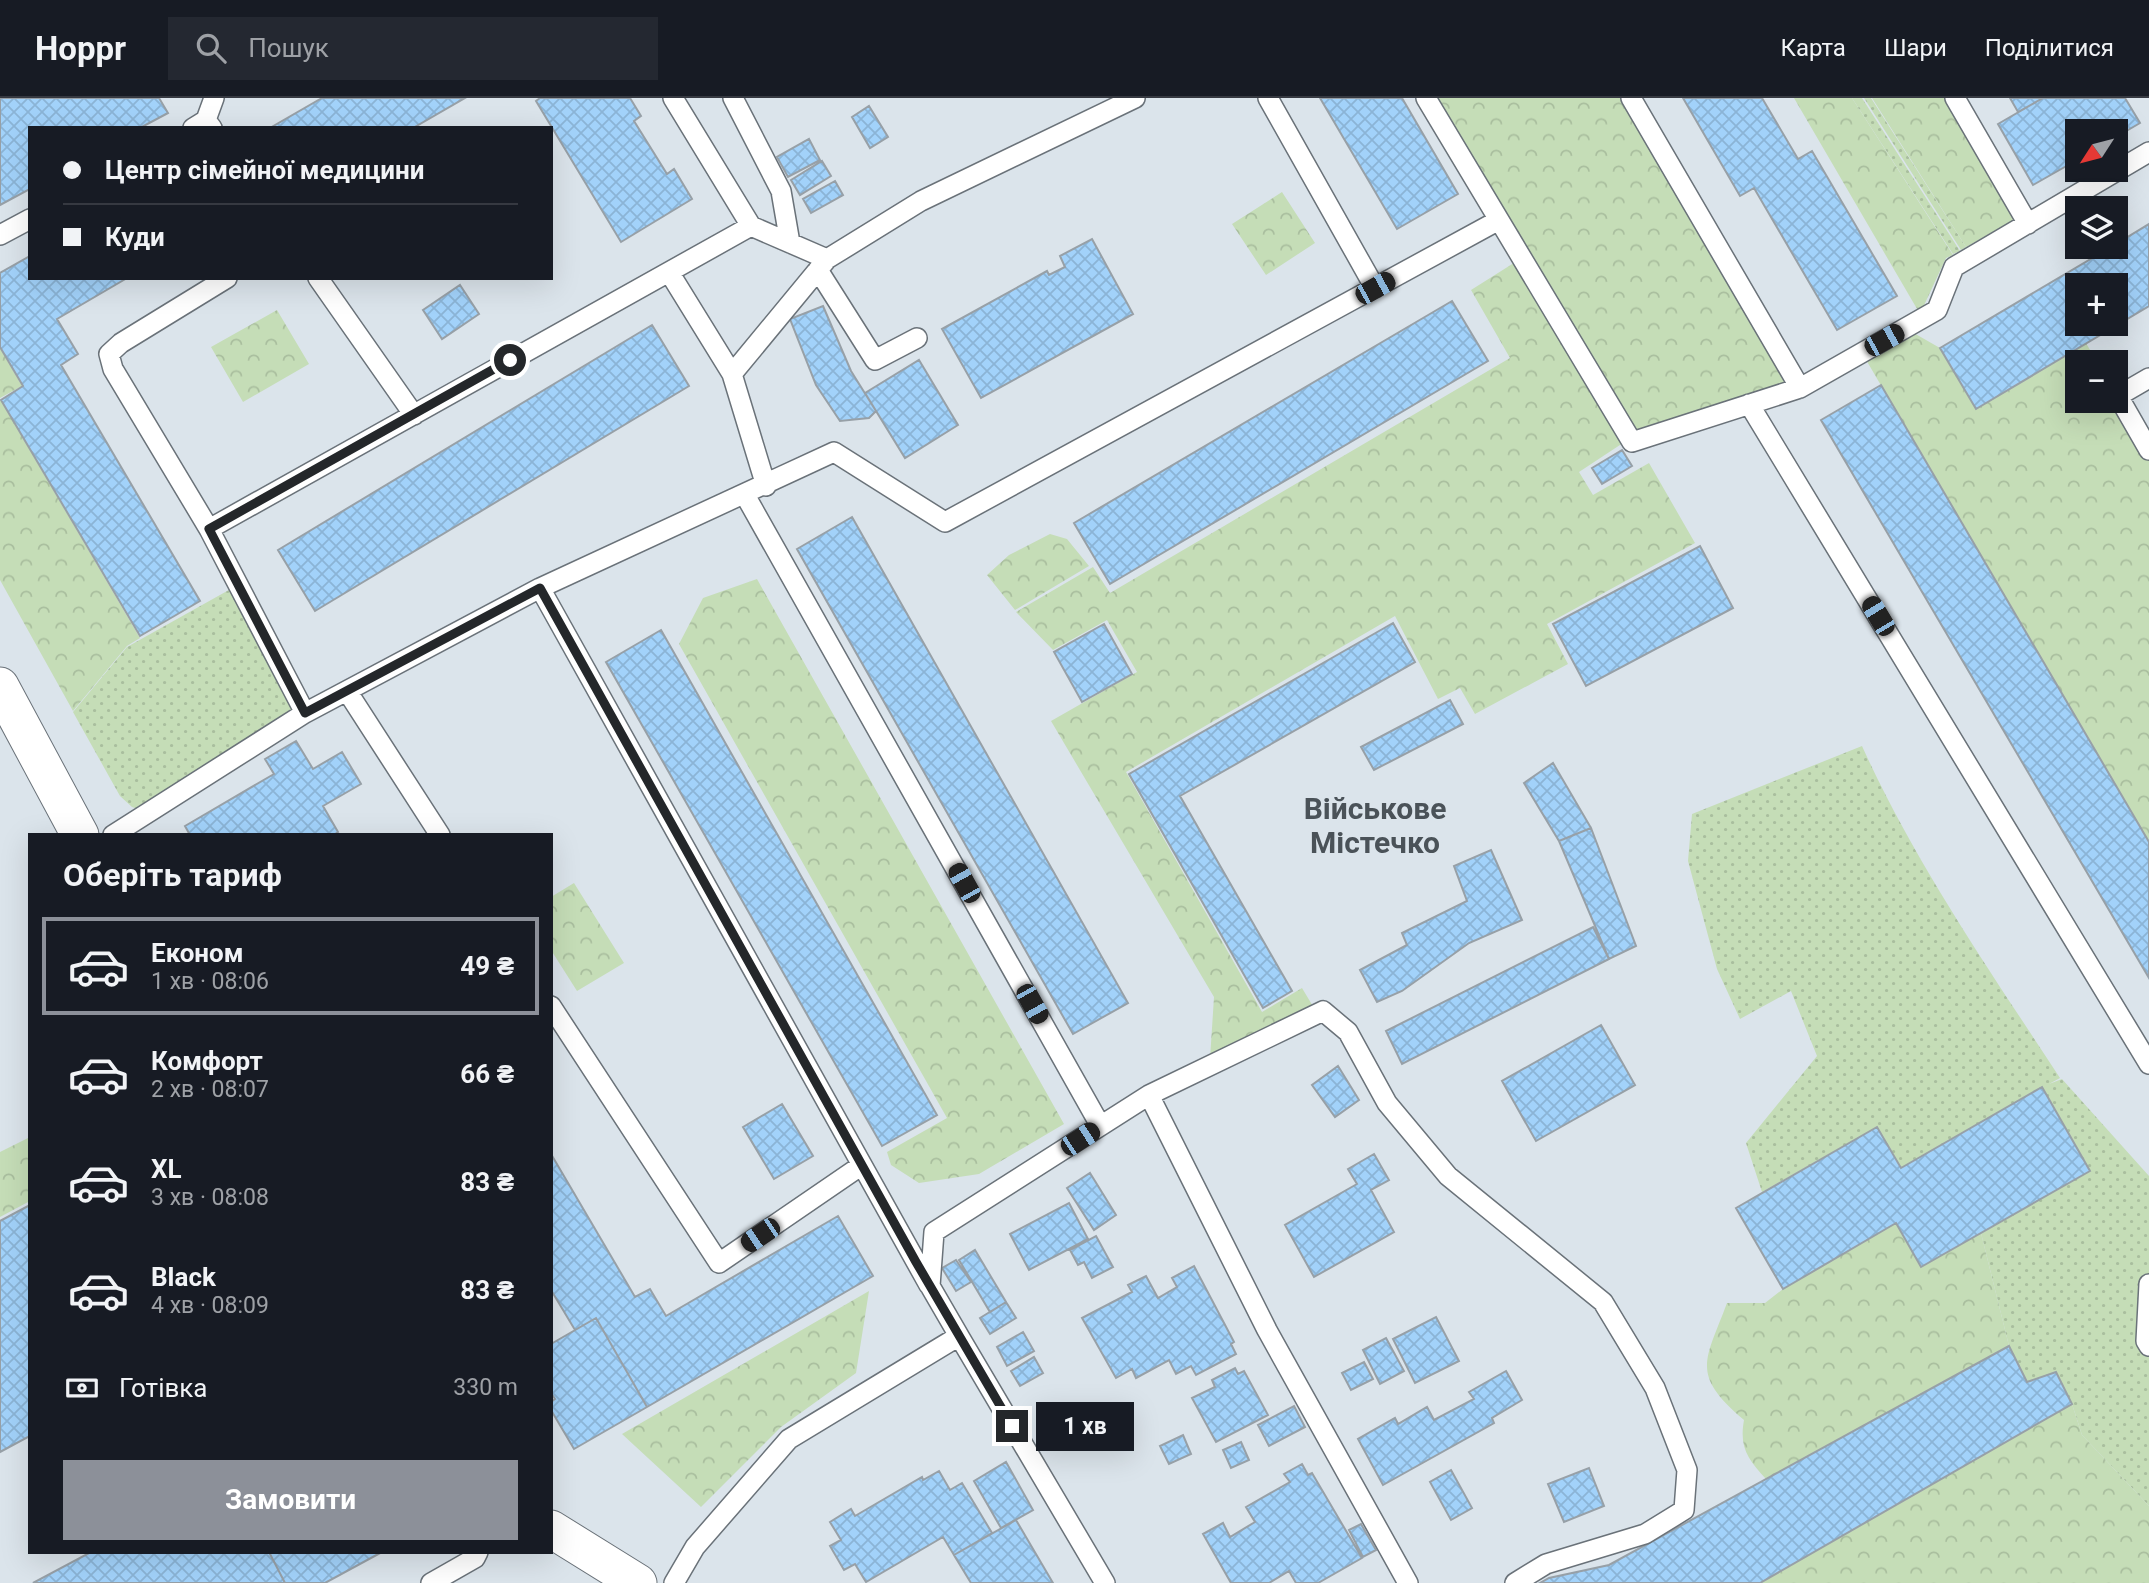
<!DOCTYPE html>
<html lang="uk">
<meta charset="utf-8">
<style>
:root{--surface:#171b24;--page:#242831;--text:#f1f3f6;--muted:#9ea1a6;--line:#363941;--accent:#8c9099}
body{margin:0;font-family:Roboto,sans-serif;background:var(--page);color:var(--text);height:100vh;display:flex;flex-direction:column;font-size:26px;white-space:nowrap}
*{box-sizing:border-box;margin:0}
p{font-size:23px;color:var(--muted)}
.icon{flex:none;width:38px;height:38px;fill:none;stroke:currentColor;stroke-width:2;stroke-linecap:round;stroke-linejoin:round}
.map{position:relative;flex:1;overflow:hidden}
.drawer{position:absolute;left:28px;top:735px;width:525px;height:721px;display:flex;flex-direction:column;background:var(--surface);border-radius:0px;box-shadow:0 7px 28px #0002}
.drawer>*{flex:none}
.banner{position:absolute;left:28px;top:28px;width:525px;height:154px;border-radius:0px;box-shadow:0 7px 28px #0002;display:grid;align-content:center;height:154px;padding:0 35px;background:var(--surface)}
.needle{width:46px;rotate:234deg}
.buttons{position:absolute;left:2065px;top:21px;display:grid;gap:14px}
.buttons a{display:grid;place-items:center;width:63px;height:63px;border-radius:0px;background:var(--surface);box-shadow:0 7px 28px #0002;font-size:35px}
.end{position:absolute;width:32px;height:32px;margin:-16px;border:9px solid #24272a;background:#fff;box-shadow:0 0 0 4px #fff}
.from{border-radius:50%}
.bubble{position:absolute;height:49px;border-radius:0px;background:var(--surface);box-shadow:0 7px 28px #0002;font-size:23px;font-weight:700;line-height:49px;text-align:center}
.car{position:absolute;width:21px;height:42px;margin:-21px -10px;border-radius:9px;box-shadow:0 0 5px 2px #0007;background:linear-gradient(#222 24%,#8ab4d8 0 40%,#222 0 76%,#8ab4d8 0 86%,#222 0)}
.banner b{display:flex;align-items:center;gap:24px;height:66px;font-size:26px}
.banner b+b{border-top:2px solid var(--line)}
.banner i{width:18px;height:18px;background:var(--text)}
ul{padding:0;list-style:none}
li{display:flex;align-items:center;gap:21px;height:98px;margin:0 14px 10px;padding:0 21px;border:4px solid transparent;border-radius:0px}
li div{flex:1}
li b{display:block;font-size:26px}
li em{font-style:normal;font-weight:700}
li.current{border-color:var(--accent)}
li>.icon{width:63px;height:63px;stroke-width:1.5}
h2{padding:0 35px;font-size:32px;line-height:84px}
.pay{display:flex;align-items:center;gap:18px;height:77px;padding:0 35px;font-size:26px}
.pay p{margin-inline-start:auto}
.primary-button{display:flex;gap:14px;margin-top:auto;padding:14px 35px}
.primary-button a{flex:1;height:80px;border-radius:0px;background:var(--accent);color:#fff;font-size:28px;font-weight:700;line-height:80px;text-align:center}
header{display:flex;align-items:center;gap:42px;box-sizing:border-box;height:98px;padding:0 35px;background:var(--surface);border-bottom:2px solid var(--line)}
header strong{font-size:33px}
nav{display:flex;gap:38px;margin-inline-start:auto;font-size:24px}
.search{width:490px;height:63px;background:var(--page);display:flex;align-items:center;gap:18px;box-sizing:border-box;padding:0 24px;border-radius:0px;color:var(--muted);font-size:26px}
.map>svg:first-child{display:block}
.grass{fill:url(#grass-dots)}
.forest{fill:url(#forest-crowns)}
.building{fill:url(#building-cross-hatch);stroke:#97a0a7;stroke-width:2;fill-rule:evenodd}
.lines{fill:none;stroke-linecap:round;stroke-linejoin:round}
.service-casing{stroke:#6a7279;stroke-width:22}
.minor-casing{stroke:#6a7279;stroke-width:39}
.service{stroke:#fff;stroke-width:19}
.minor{stroke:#fff;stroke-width:37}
.route{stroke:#24272a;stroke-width:9}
.labels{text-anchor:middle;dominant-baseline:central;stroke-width:7;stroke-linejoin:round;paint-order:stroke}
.district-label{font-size:30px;font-weight:bold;fill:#4a5258;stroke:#dbe4eb}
</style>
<header>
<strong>Hoppr</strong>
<div class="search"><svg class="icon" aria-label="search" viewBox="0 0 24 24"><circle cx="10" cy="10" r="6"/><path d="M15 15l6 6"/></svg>Пошук</div>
<nav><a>Карта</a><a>Шари</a><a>Поділитися</a></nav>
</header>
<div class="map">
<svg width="2149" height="1485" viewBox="0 0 2149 1485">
<defs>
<pattern id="grass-dots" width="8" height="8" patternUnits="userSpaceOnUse" patternTransform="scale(1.75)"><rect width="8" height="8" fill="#c5ddb7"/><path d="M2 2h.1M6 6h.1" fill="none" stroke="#a9be9e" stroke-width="1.8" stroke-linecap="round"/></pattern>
<pattern id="forest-crowns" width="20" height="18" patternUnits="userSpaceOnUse" patternTransform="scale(1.75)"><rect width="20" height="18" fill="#c5ddb7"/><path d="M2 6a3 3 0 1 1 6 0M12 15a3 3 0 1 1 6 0" fill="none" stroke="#a9be9e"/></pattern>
<pattern id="building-cross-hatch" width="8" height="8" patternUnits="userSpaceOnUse" patternTransform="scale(1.75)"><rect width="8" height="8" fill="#a2d2fa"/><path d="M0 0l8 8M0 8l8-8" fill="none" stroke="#8bb4d6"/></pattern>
</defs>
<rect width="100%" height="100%" fill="#dbe4eb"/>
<path class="grass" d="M1852,0H1862L1960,153L1953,156Z
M1864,0H1871L1966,149L1961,152Z
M236,488L302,614L144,713L132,709L120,698L73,614L127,549Z
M1862,648C1915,765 1990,873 2060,980L2049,986L2062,981L2149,1078V1408L2082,1337L2072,1306L2027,1284L2009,1248L1981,1135L2090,1073L2042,989L1901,1070L1877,1029L1762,1094L1746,1045L1817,958L1791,893L1740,921L1717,871L1688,763L1692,716Z"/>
<path class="forest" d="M1435,0H1625L1791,286L1634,337Z
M1794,0H1852L1953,157L1946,160L1920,216Z
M1872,0H1951L2020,119L1966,149Z
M1282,94L1315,145L1266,177L1232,126Z
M1517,163L1623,345L1579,374L1593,397L1649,365L1695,445L1547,526L1568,566L1475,616L1460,590L1438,601L1395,518L1126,674L1262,914L1302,890L1314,910L1210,961L1214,899L1051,623L1137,574L1107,522L1053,552L1016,514L1093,469L1110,495L1510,260L1471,192Z
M277,212L309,266L243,304L211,249Z
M1905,230L1940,250L1976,311L2086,245L2097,264H2077V303H2116L2149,352V744L1862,255Z
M0,250L22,288L0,300Z
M0,301L140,540L127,548L73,613L0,482Z
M1050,436L1067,441L1089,468L1015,512L987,477L1009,457Z
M757,481L1064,1026L979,1076L919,1085L891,1067L887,1054L947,1020L679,546L703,500Z
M574,785L624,865L577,893L551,852V799Z
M30,1039V1103L0,1119V1054Z
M1896,1125L1921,1169L1981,1135L2009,1248L1766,1381C1748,1361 1739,1350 1744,1322C1690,1276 1705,1264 1727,1205H1765L1783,1191Z
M869,1193L856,1275L781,1329L701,1409L622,1336Z
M2072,1306L2082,1337L2149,1408V1485H1760Z"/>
<path class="building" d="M0,0H159L168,15L140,30H30V91L0,107Z
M322,0H465L413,30H270Z
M540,0H630L641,18L634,23L667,76L674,71L692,101L621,144L536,3Z
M1320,0H1402L1458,96L1397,131Z
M1683,0H1762L1798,61L1812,53L1897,198L1837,232L1754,90L1740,98Z
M2010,0H2043L2018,14Z
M2043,0H2125L2140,25L2116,39V33H2077V62L2033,87L1998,26Z
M869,8L888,39L870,50L852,19Z
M809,41L820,62L788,79L777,59Z
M822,63L831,78L800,97L791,82Z
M835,83L843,97L811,115L803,101Z
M2149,126V208L1976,311L1940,250L2111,149H2116V146ZM2077,187H2116V226H2077Z
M1092,141L1133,216L981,300L942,231L1047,173L1049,177L1065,169L1060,158Z
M30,158V180H127L57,221L78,256L61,267L200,503L140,538L1,302L23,288L0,249V175Z
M460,187L479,216L442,241L423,212Z
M1452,203L1488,263L1110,486L1074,425Z
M823,208L851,273L876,313L869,320L840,323L816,287L790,221Z
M652,227L689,288L315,513L278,452Z
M919,262L958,327L905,360L865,295Z
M1881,287L2149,744V880L1821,322Z
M1622,352L1632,368L1602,386L1592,370Z
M852,419L1128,905L1073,936L797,451Z
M1700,448L1733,510L1586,588L1553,526Z
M1393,525L1415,564L1180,698L1292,893L1263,910L1129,676Z
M1104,526L1132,576L1082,604L1054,554Z
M661,532L937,1017L882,1048L606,564Z
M1450,602L1463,626L1374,672L1361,649Z
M296,643L313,671L342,654L361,686L323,708L338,734L334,737H190L185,728L274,676L265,661Z
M1553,665L1591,730L1559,743L1524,685Z
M1591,730L1636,848L1609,861L1559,743Z
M1491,752L1522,822L1469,845L1402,893L1377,904L1360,872L1407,847L1402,835L1467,803L1454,768Z
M1593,829L1609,861L1402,966L1386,933Z
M1601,927L1635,987L1536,1043L1502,983Z
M1338,968L1359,1002L1335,1019L1312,987Z
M2042,989L2090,1073L1921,1169L1896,1125L1783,1191L1736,1110L1877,1029L1901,1070Z
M782,1006L813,1058L774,1081L743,1029Z
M551,1056L635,1199L650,1191L666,1218L838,1118L873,1178L647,1309L596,1220L575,1232L551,1192Z
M1374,1056L1389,1082L1371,1092L1394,1134L1314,1179L1285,1127L1357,1086L1348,1071Z
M1090,1075L1116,1117L1094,1132L1067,1090Z
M1069,1105L1088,1141L1029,1172L1010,1136Z
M30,1107V1338L0,1354V1123Z
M1096,1138L1113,1169L1092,1180L1084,1164L1078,1167L1070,1152Z
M975,1152L1006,1204L990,1214L959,1162Z
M956,1162L971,1184L956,1193L942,1170Z
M1194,1168L1234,1244L1231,1246L1236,1256L1196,1277L1191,1268L1176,1276L1169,1262L1136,1280L1132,1271L1116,1280L1082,1220L1132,1194L1128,1187L1146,1178L1158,1200L1177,1189L1172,1180Z
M1006,1204L1016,1220L990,1236L980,1220Z
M1436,1219L1459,1263L1415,1285L1393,1241Z
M596,1220L647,1309L574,1351L551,1312V1304L555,1301L551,1295V1246Z
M1023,1234L1034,1253L1007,1268L997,1249Z
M1386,1240L1404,1273L1380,1286L1363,1252Z
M2009,1248L2027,1284L2056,1274L2072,1306L1760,1485H1540L1549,1480L1609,1467Z
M1034,1259L1043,1275L1020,1288L1011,1273Z
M1364,1264L1373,1281L1351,1292L1342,1275Z
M1235,1270L1238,1276L1244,1273L1268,1317L1216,1344L1192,1300L1215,1289L1212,1282Z
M1506,1273L1522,1302L1492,1320L1494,1325L1383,1387L1358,1341L1395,1320L1398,1326L1427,1309L1434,1322L1474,1301L1469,1294Z
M1294,1308L1305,1329L1269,1348L1258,1327Z
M1183,1337L1191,1356L1169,1366L1160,1348Z
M1241,1344L1249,1362L1231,1370L1223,1352Z
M1006,1364L1033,1412L1001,1430L974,1383Z
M1302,1366L1308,1377L1312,1375L1362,1460L1318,1485H1296L1289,1473L1269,1485H1231L1203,1436L1223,1425L1230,1439L1255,1424L1246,1409L1290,1384L1284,1376Z
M1589,1370L1604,1408L1564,1424L1548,1386Z
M1451,1372L1472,1410L1451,1422L1430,1384Z
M939,1373L950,1392L962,1385L992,1435L954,1457L943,1439L866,1484L855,1466L844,1472L830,1448L841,1442L830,1424L851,1411L855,1418L922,1379L923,1382Z
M1016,1422L1053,1485H971L954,1457Z
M1361,1426L1376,1452L1363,1459L1349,1432Z
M91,1454H269L285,1485H33Z
M269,1454H382L325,1485H285Z"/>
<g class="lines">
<defs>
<path id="service" d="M673,0L751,128
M733,0L781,93L790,145
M1268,0L1375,190
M1426,0L1632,344L1800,290L1937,212L1954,169L2149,54
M1631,0L1800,290
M1955,0L2028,126
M206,22L214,0
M193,30L206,22L212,30
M0,137L30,121
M818,172L875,262L917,240
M669,174L732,276
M318,180L414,317
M2149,280L2118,298L2149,352
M1749,306L2149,966
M766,388L732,276L827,161L921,103L1135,0
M745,397L1100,1027
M209,431L113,271L109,256L121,245L227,180
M540,490L929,1187
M347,593L440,737
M305,615L209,431L751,128L827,161
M113,737L305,615L540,490L834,354L945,424L1499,122
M551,908L719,1165L862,1067
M1149,997L1267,1232L1408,1485
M2149,1186L2146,1243L2149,1248
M959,1238L930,1188L934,1134L1149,997L1323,913L1348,934L1387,1005L1448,1078L1603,1204L1655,1290L1687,1372L1684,1412L1645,1436L1546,1466L1515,1485
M431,1485L475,1460L478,1454
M674,1485L695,1449L789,1341L959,1238L1105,1485"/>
<path id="minor" d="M0,588L80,737
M551,1431L638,1485"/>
</defs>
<use href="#service" class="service-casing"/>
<use href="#minor" class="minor-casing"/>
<use href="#service" class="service"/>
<use href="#minor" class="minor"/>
</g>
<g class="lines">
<path class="route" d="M510,262L209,431L305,615L540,490L916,1164L1012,1328"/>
</g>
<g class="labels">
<g class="district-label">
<text x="1375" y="710">Військове<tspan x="1375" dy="34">Містечко</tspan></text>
</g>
</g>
</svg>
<div class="buttons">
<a><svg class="needle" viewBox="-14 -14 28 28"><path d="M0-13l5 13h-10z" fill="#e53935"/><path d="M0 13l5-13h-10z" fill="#9ea1a6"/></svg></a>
<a><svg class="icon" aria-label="layers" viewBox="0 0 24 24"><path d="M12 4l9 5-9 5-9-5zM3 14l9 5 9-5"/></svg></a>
<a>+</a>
<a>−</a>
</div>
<i class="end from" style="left:510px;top:262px"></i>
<i class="end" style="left:1012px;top:1328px"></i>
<div class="bubble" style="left:1036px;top:1304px;width:98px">1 хв</div>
<i class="car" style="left:1375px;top:190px;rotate:61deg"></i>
<i class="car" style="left:1884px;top:242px;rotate:61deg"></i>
<i class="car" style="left:1878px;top:518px;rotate:329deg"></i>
<i class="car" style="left:964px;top:785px;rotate:331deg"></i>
<i class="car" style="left:1032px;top:906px;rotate:151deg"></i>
<i class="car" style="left:1080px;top:1041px;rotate:57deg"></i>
<i class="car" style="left:760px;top:1137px;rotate:236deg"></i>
<div class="banner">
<b><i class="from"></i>Центр сімейної медицини</b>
<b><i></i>Куди</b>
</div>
<section class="drawer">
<h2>Оберіть тариф</h2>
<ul>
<li class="current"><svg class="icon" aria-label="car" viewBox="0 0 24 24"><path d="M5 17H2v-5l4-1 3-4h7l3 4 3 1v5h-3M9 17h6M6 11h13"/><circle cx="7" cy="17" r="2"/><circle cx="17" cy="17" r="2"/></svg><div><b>Економ</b><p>1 хв · 08:06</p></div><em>49 ₴</em></li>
<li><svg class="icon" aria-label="car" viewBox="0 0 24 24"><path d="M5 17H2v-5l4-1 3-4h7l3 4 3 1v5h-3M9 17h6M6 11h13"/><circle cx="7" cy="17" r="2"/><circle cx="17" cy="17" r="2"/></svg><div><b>Комфорт</b><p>2 хв · 08:07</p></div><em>66 ₴</em></li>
<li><svg class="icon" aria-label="car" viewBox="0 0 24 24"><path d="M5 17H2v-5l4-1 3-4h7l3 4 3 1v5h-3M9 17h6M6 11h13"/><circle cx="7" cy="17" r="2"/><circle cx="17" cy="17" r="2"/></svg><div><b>XL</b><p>3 хв · 08:08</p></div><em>83 ₴</em></li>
<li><svg class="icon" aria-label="car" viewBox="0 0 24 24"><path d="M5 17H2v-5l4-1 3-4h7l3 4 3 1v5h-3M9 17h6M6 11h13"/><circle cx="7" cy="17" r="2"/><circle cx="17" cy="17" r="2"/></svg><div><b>Black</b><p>4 хв · 08:09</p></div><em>83 ₴</em></li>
</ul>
<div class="pay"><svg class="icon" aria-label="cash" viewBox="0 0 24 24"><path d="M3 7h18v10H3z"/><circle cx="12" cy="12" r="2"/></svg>Готівка<p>330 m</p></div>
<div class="primary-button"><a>Замовити</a></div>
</section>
</div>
